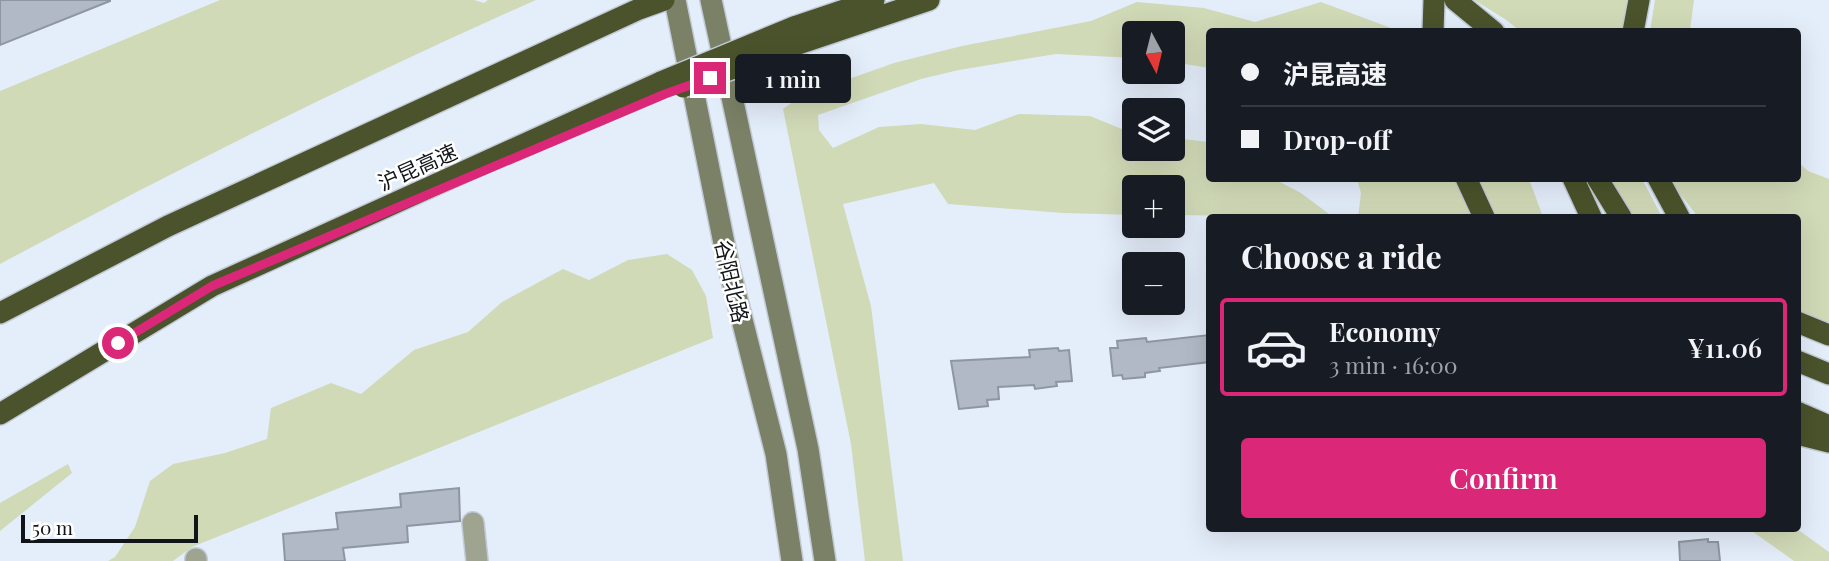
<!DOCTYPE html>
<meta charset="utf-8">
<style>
:root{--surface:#171b24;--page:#242831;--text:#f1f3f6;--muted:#9ea1a6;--line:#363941;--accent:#db2777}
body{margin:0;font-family:"Playfair Display","Noto Sans SC",serif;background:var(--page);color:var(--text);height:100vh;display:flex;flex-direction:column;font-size:26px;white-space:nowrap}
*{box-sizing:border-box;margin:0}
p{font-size:23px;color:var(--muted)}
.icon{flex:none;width:38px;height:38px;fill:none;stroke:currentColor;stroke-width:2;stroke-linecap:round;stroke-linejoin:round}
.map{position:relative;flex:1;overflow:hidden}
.panel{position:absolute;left:1206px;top:214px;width:595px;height:318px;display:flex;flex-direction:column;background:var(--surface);border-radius:7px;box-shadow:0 7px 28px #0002}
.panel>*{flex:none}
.guide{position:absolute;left:1206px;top:28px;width:595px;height:154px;border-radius:7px;box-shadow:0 7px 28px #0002;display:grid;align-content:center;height:154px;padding:0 35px;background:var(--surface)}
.needle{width:46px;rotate:173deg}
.tools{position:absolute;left:1122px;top:21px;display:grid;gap:14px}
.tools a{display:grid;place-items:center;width:63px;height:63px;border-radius:7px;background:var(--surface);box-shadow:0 7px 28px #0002;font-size:35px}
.scale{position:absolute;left:21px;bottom:18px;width:177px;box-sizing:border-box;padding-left:7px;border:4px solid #111418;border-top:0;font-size:19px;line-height:24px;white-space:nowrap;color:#111418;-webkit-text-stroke:5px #fff;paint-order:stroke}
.end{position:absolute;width:32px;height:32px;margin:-16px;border:9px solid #db2777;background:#fff;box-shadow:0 0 0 4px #fff}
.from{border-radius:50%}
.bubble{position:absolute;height:49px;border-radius:7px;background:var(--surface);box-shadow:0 7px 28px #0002;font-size:23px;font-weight:600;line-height:49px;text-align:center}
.guide b{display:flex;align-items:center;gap:24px;height:66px;font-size:26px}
.guide b+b{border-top:2px solid var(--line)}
.guide i{width:18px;height:18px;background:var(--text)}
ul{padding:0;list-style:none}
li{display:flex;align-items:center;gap:21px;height:98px;margin:0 14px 10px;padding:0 21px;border:4px solid transparent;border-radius:7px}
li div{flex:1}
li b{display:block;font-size:26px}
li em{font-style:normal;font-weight:600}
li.on{border-color:var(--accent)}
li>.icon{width:63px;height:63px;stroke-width:1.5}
h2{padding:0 35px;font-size:32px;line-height:84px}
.primary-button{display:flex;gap:14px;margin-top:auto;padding:14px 35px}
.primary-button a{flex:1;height:80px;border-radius:7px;background:var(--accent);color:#fff;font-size:28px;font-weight:600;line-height:80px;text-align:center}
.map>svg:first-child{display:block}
.green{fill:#d1dab7}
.building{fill:#b1b9c6;stroke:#8d96a2;stroke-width:2}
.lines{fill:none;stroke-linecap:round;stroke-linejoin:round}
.minor-casing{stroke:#c2cad6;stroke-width:24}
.secondary-casing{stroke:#c2cad6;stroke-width:24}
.motorway-casing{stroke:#c2cad6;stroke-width:24}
.minor{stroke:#9fa491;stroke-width:21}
.secondary{stroke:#7a8166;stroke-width:21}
.motorway{stroke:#4a532b;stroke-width:21}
.motorway-bridge-casing{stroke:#c2cad6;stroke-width:24;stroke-linecap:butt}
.motorway-bridge{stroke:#4a532b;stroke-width:21}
.route{stroke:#db2777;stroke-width:9}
.labels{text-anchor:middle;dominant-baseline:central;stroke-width:5;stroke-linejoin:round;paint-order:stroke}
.street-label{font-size:21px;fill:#111418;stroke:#fff}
</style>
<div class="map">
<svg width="1829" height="561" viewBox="0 0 1829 561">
<rect width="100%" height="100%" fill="#e4edfa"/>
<path class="green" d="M220,0H474L484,3L488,0H536C354,80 176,170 0,264V91Z
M1474,0H1627L1622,31H1520L1505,19Z
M1655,0H1694L1690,31H1650Z
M1137,2L1204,8L1255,22L1321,2L1399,31L1209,32V68L1173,62L1172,33H1134V58L1056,54L959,70L921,79L818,115L819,130L833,148L879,127L921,124L975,130L1019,114L1090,116L1134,134V149H1172L1173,138L1209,142V178L1274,179L1301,193L1333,217L1173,215L1172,187H1134V215L1063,213L948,204L934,183L843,204L871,306L903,561H865L851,444L783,109L801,96L894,63L962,46L1091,21Z
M1797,161L1808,171L1829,179V326L1797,309V217H1698L1674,186L1672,179L1797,178Z
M1357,179H1529L1543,217H1358L1361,193Z
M1608,179H1642L1662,217H1630Z
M667,254L692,270L706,296L713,338L192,547L173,561H108L115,557L135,527L150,481L173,464L225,453L267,439L271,408L331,383L361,394L414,350L468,332L502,302L563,269L589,280L628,260Z
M68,464L72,473L0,531V503Z
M1749,529H1797L1829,552V561H1794Z"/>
<path class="building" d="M0,0H110V1L0,45Z
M1209,335V362L1159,368L1160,371L1145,373V377L1123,379L1122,375L1113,376L1110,348H1118L1117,341L1146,338L1147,342Z
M1058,348L1059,351L1069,350L1072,381L1056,382L1057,386L1035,389L1034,385L998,387L999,399L987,400L988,406L959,409L951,361L1030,357L1029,350Z
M459,488L460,521L407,526L408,542L343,548L345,561H285L283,534L338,529L336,513L401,507L400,494Z
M1708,539V542H1718L1720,561H1680L1679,542Z"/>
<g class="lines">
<defs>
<path id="minor" d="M473,523L477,561
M196,559V561"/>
<path id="secondary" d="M675,0L729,268L776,454L792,561
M711,0L808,449L825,561"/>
<path id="motorway" d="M1455,0L1494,32
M794,27L874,0
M1433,32L1434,0
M1633,32L1639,0
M798,44L929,0
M1466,178L1484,217
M1573,178L1591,217
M1597,178L1621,217
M1658,178L1679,217
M0,313L168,226L639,9L664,0
M1797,322L1829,335
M1797,361L1829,374
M1797,412L1829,426
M0,414L212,286L661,82
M1797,434L1829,442"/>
</defs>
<use href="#minor" class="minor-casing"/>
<use href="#secondary" class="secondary-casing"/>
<use href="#motorway" class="motorway-casing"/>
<use href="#minor" class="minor"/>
<use href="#secondary" class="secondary"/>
<use href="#motorway" class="motorway"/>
<defs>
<path id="motorway-bridge" d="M661,82L794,27
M683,87L798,44"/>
</defs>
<use href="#motorway-bridge" class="motorway-bridge-casing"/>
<use href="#motorway-bridge" class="motorway-bridge"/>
</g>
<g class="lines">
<path class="route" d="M118,343L212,286L665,94L710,78"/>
</g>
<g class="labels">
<g class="street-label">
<text transform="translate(417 166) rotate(-24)">沪昆高速</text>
<text transform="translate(733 281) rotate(77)">谷阳北路</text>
</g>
</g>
</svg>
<div class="tools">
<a><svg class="needle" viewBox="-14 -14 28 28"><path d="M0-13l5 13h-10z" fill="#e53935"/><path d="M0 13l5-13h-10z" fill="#9ea1a6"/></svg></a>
<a><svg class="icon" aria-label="layers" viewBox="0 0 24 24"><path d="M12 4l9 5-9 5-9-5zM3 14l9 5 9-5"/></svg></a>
<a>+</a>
<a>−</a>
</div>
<div class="scale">50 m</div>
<i class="end from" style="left:118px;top:343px"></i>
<i class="end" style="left:710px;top:78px"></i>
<div class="bubble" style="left:735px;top:54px;width:116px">1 min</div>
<div class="guide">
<b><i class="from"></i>沪昆高速</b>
<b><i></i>Drop-off</b>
</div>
<section class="panel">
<h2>Choose a ride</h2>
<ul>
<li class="on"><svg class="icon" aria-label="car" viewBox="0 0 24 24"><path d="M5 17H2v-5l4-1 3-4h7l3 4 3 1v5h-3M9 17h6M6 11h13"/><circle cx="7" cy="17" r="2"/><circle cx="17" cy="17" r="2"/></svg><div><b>Economy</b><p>3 min · 16:00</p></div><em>¥11.06</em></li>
</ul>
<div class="primary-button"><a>Confirm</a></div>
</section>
</div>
